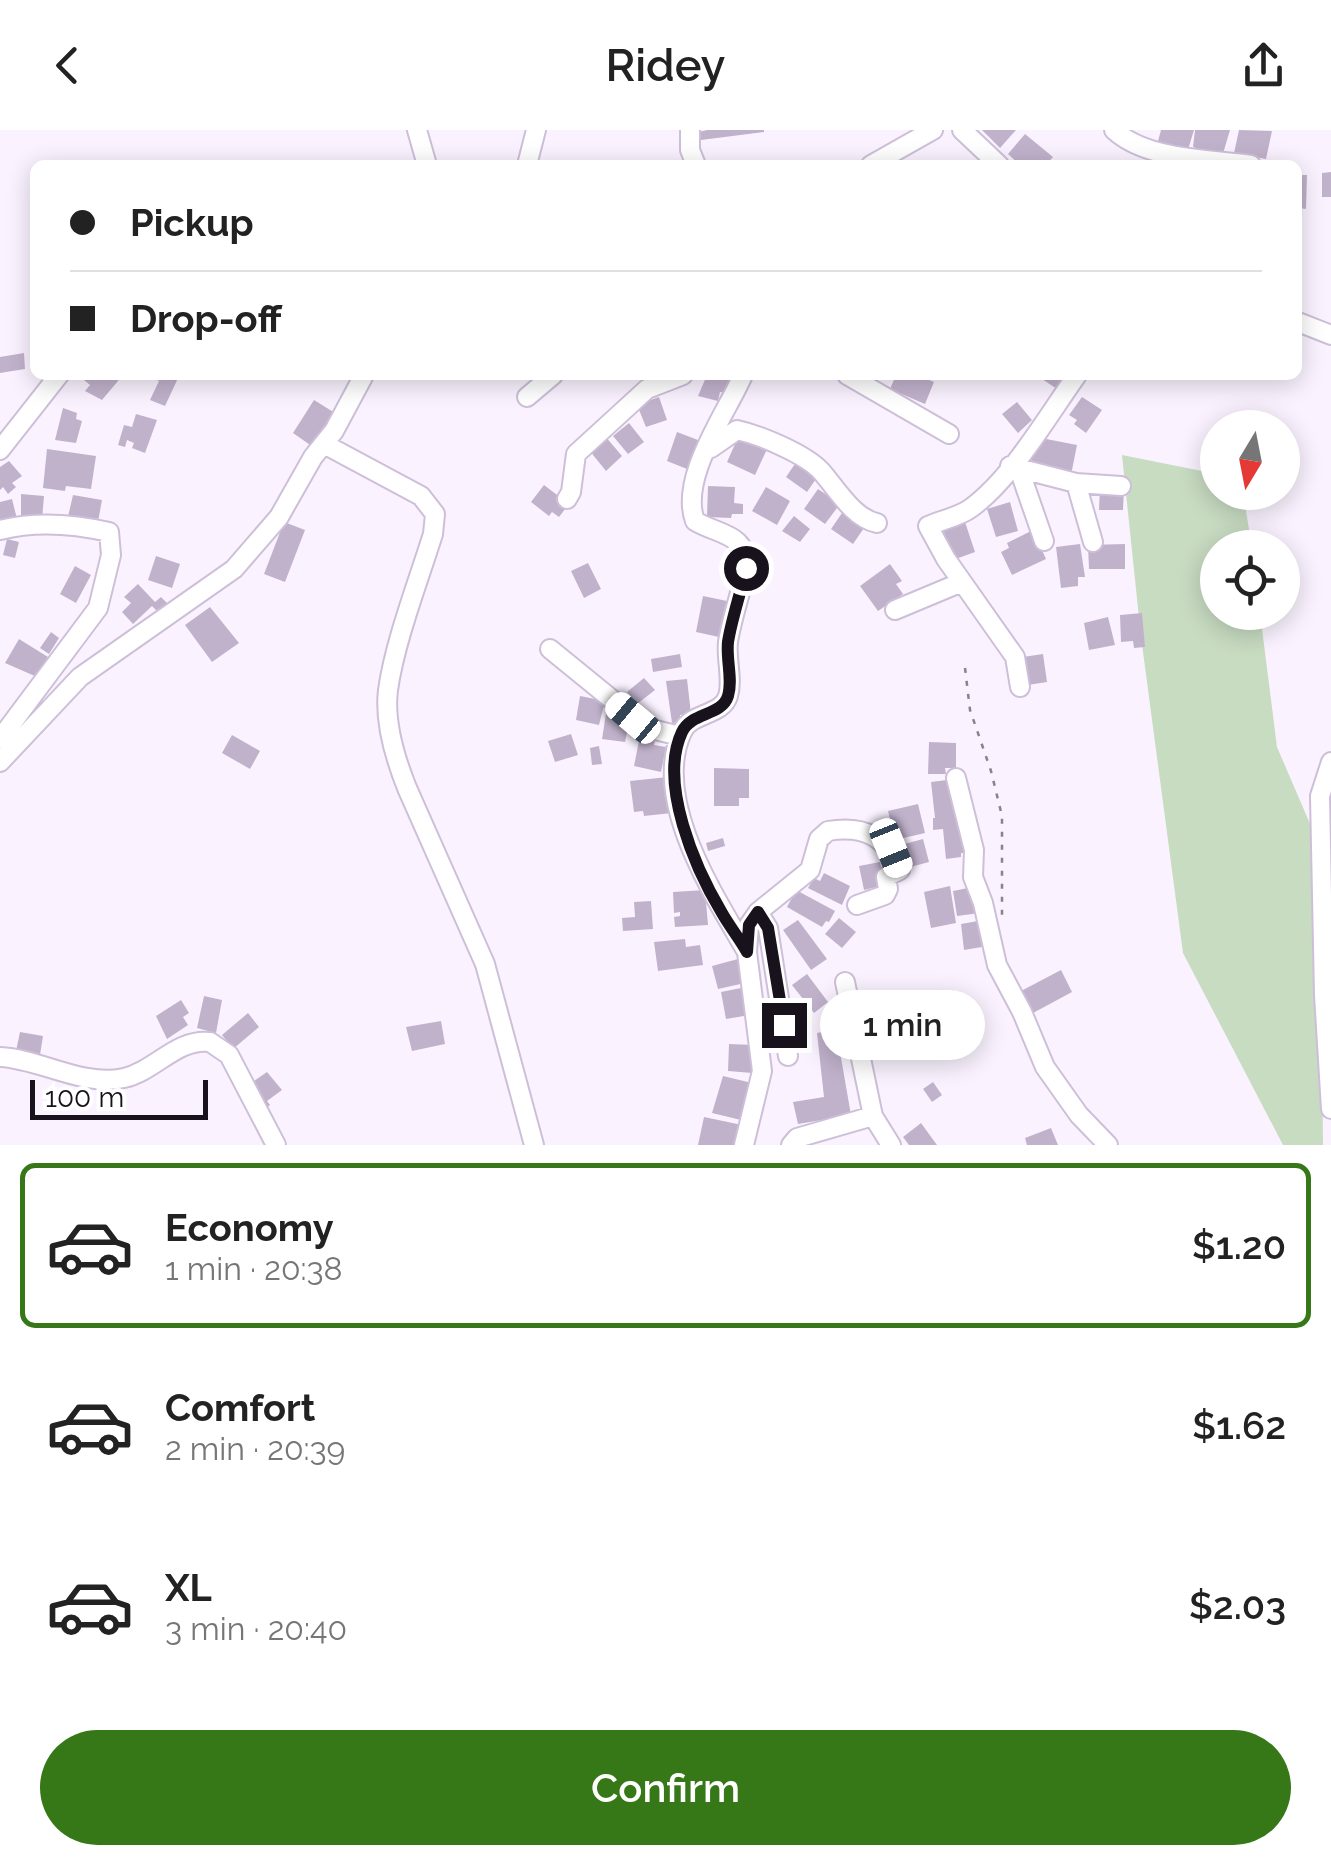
<!DOCTYPE html>
<meta charset="utf-8">
<style>
:root{--surface:#fff;--page:#f2f2f2;--text:#222;--muted:#767676;--line:#e0e0e0;--accent:#367818}
body{margin:0;font-family:Raleway,sans-serif;background:var(--page);color:var(--text);height:100vh;display:flex;flex-direction:column;font-size:38px;white-space:nowrap}
*{box-sizing:border-box;margin:0}
p{font-size:32px;color:var(--muted)}
.icon{flex:none;width:55px;height:55px;fill:none;stroke:currentColor;stroke-width:2;stroke-linecap:round;stroke-linejoin:round}
.map{position:relative;height:1015px;overflow:hidden}
.drawer{display:flex;flex-direction:column;background:var(--surface);flex:1}
.drawer>*{flex:none}
.top-card{position:absolute;left:30px;top:30px;width:1272px;height:220px;border-radius:15px;box-shadow:0 5px 25px #0003;display:grid;align-content:center;height:220px;padding:0 40px;background:var(--surface)}
.needle{width:65px;rotate:190deg}
.controls{position:absolute;left:1200px;top:280px;display:grid;gap:20px}
.controls a{display:grid;place-items:center;width:100px;height:100px;border-radius:50%;background:var(--surface);box-shadow:0 5px 25px #0003;font-size:50px}
.scale{position:absolute;left:30px;bottom:25px;width:178px;box-sizing:border-box;padding-left:10px;border:5px solid #17121b;border-top:0;font-size:28px;line-height:35px;white-space:nowrap;color:#17121b;-webkit-text-stroke:8px #fff;paint-order:stroke}
.end{position:absolute;width:45px;height:45px;margin:-22px;border:12px solid #17121b;background:#fff;box-shadow:0 0 0 5px #fff}
.from{border-radius:50%}
.bubble{position:absolute;height:70px;border-radius:35px;background:var(--surface);box-shadow:0 5px 25px #0003;font-size:32px;font-weight:600;line-height:70px;text-align:center}
.car{position:absolute;width:30px;height:60px;margin:-30px -15px;border-radius:12px;box-shadow:0 0 8px 2px #0007;background:linear-gradient(#fff 24%,#345 0 40%,#fff 0 76%,#345 0 86%,#fff 0)}
.top-card b{display:flex;align-items:center;gap:35px;height:95px;font-size:38px}
.top-card b+b{border-top:2px solid var(--line)}
.top-card i{width:25px;height:25px;background:var(--text)}
ul{padding:18px 0 0;list-style:none}
li{display:flex;align-items:center;gap:30px;height:165px;margin:0 20px 15px;padding:0 20px;border:5px solid transparent;border-radius:15px}
li div{flex:1}
li b{display:block;font-size:38px}
li em{font-style:normal;font-weight:600}
li.active{border-color:var(--accent)}
li>.icon{width:90px;height:90px;stroke-width:1.5}
.primary-button{display:flex;gap:20px;margin-top:auto;padding:20px 40px}
.primary-button a{flex:1;height:115px;border-radius:60px;background:var(--accent);color:#fff;font-size:40px;font-weight:600;line-height:115px;text-align:center}
header{display:flex;justify-content:space-between;align-items:center;height:130px;padding:0 40px;background:var(--surface);font-size:45px;font-weight:600}
.map>svg:first-child{display:block}
.green{fill:#c8dcc2}
.building{fill:#c1b2cc}
.lines{fill:none;stroke-linecap:round;stroke-linejoin:round}
.minor-casing{stroke:#cebfd9;stroke-width:22}
.path{stroke:#87828c;stroke-width:2.5;stroke-dasharray:5 8;stroke-linecap:butt}
.minor{stroke:#fff;stroke-width:18}
.route{stroke:#17121b;stroke-width:12}
</style>
<header><svg class="icon" aria-label="back" viewBox="0 0 24 24"><path d="M15 5l-7 7 7 7"/></svg>Ridey<svg class="icon" aria-label="share" viewBox="0 0 24 24"><path d="M12 15V3M7 8l5-5 5 5M5 13v7h14v-7"/></svg></header>
<div class="map">
<svg width="1331" height="1015" viewBox="0 0 1331 1015">
<rect width="100%" height="100%" fill="#faf3ff"/>
<path class="green" d="M1122,325L1217,344L1218,362L1243,363L1252,417L1218,418V482L1260,483L1277,617L1320,717L1323,1015H1283L1183,823L1141,507Z"/>
<path class="building" d="M707,0H764V2L701,10L699,2Z
M982,0H1016L1000,18Z
M1161,0H1194L1187,23L1157,15Z
M1195,0H1230L1222,27L1193,17Z
M1239,0L1272,1L1266,29L1234,23Z
M1025,4L1053,27L1046,35H1020L1008,24Z
M1331,42V67H1322V43Z
M1298,45H1307L1306,79L1298,78Z
M24,223L25,239L0,243V227Z
M78,245H123L102,270L85,261L90,255Z
M146,245L179,246L165,276L150,270L159,251Z
M707,245H732L728,263L720,262L718,271L698,266Z
M896,245H918L934,252L925,274L890,259Z
M1036,245H1065L1057,259Z
M659,267L667,290L646,297L637,275Z
M1082,267L1102,280L1086,303L1074,294L1077,290L1069,285Z
M314,270L335,283L313,317L293,303Z
M1017,272L1032,290L1018,303L1002,284Z
M63,278L77,283L76,289L82,291L76,313L55,310Z
M136,284L157,290L145,323L132,318L134,313L127,310L125,317L118,315L124,295L132,297Z
M629,293L644,312L628,324L613,306Z
M677,302L698,310L687,339L667,331Z
M740,303L768,317L755,345L727,332Z
M605,306L622,326L606,341L589,320Z
M1036,307L1077,315L1071,345L1030,336Z
M47,319L96,326L91,359L66,356L65,361L43,358Z
M9,331L22,346L12,353L16,357L8,364L3,357L0,360V337Z
M797,331L818,346L807,362L786,347Z
M544,355L569,374L559,387L552,382L549,386L531,372Z
M708,356L735,357L734,373L743,374V384H732L731,388L707,387Z
M1100,356L1124,357L1123,380H1099Z
M766,357L790,371L777,395L752,381Z
M818,359L840,374L825,394L804,379Z
M21,364L44,366L42,390H21Z
M73,365L102,370L98,392L67,391Z
M12,369L17,389L0,393V372Z
M1010,372L1018,401L996,407L987,379Z
M842,383L864,398L853,414L831,399Z
M794,386L810,399L800,412L782,401Z
M963,386L975,422L953,430L941,393Z
M284,392L305,400L285,452L264,444Z
M1033,400L1046,429L1012,445L1001,422L1009,418L1007,413Z
M7,409L19,412L15,428L3,425Z
M1080,414L1085,447H1078V456L1061,458L1056,417Z
M1125,414V439H1089L1088,415Z
M156,426L180,434L172,458L148,450Z
M588,433L601,459L584,468L571,441Z
M890,434L902,451L896,454L903,464L878,481L860,456Z
M75,436L91,445L76,473L60,464Z
M138,454L155,472L161,467L168,474L159,483L152,476L133,494L122,482L131,473L124,467Z
M703,466L727,471L719,507L696,502Z
M210,477L239,513L212,532L185,495Z
M1142,483L1145,517L1134,518L1133,511L1121,512L1120,485Z
M1108,487L1115,515L1089,520L1084,493Z
M51,502L59,508L49,524L40,518Z
M19,509L48,527L37,547L5,533Z
M680,524L682,537L653,542L651,529Z
M1043,524L1047,552L1021,556L1016,528Z
M644,548L655,560L637,574L627,562Z
M687,549L691,584L680,585L681,592L672,593L666,551Z
M580,566L605,571L599,595L576,590Z
M606,584L630,588L625,612L602,609Z
M571,604L578,625L555,632L548,611Z
M232,605L260,621L250,639L222,623Z
M640,606L655,609L654,615L666,617L661,642L634,636Z
M929,612L956,613V638H945L946,644H928Z
M599,616L602,634L592,635L590,618Z
M714,638L749,639V668H739V676H714Z
M668,647L672,683L644,686L643,681L634,682L630,651Z
M955,649L965,723H961V727L946,729L943,699L933,700V688H935L931,652Z
M918,674L925,703L895,710L888,681Z
M723,708L725,716L708,721L706,713Z
M923,709L929,732L903,739L897,716Z
M880,732L885,755L864,760L859,736Z
M824,743L850,756L842,775L808,758L814,748L820,751Z
M950,756L956,793L931,798L924,762Z
M968,758L971,772L977,771L980,783L957,786L953,761Z
M705,760L708,795L675,797L674,787L680,786V782L674,783L673,762Z
M796,760L835,781L829,792L826,791L822,797L787,777Z
M651,771L653,799L623,801L622,788L635,787L634,772Z
M839,788L856,802L842,818L825,804Z
M798,790L827,829L811,840L783,800Z
M978,791L982,817L964,820L961,794Z
M685,809L686,817L700,815L703,835L658,841L654,812Z
M738,829L745,853L718,859L712,836Z
M1061,840L1072,862L1033,883L1021,861Z
M807,844L828,872L814,883L792,855Z
M746,857L750,885L726,889L721,862Z
M204,866L222,870L216,903L197,898Z
M181,870L189,883L183,887L188,895L167,909L156,886Z
M248,883L259,897L233,919L222,905Z
M441,891L445,914L412,921L406,897Z
M807,892L809,905L798,907L795,893Z
M836,899L851,985L798,994L793,972L824,967L817,903Z
M20,902L43,906L40,925L16,921Z
M729,914L754,915L752,943L728,941Z
M267,942L282,960L267,971L270,975L265,979L247,956Z
M723,946L752,953L741,990L712,983Z
M933,952L942,965L932,972L923,959Z
M704,987L742,995L738,1015H698Z
M921,993L937,1015H909L903,1007Z
M1051,998L1058,1015H1027L1025,1008Z"/>
<g class="lines">
<defs>
<path id="minor" d="M417,0L427,35
M690,0V20L696,35
M962,0L999,35
M1114,0C1146,30 1209,29 1251,35
M527,35L536,0
M871,35L933,0
M1298,192L1331,205
M743,245C726,284 679,348 695,391C718,405 748,403 746,438C741,463 732,487 728,512C726,529 733,550 728,566C722,586 691,582 682,602C651,670 714,765 747,822
M847,245L949,304
M527,267L553,245
M324,314L421,366L435,384L433,404C418,452 395,511 388,560C384,592 395,628 407,658L485,834L534,1015
M711,318L737,300C760,305 805,324 821,341C836,358 853,388 877,393
M0,320L59,245
M1010,336L1076,353L1121,356
M1019,339L1044,411
M1076,353L1093,412
M567,369L571,362L576,324L647,259L683,245
M0,400C35,391 74,394 109,402L111,425L98,478L0,609
M895,480L962,452
M550,519L647,598L680,606
M1020,557L1015,527L946,429L928,396C941,390 959,387 971,378C1012,348 1047,287 1077,245
M0,632L80,547L234,439L279,387L313,327L334,301L364,245
M1331,632L1320,666L1324,865L1331,979
M956,648L974,720L973,747L983,773L997,835L1022,882L1045,937L1079,985L1108,1015
M758,782L768,798L788,926
M845,852L873,986L891,1015
M0,927C41,929 82,957 124,948C155,941 177,908 210,912L229,925L276,1015
M744,1015L762,941L747,822L749,795L758,782L810,740L819,709L828,701C865,695 886,707 900,740L886,747L888,759L885,765L857,775
M791,1015L797,1008L873,986"/>
</defs>
<use href="#minor" class="minor-casing"/>
<path class="path" d="M965,538L970,580L991,641L1002,686V786"/>
<use href="#minor" class="minor"/>
</g>
<g class="lines">
<path class="route" d="M746,438C741,463 732,487 728,512C726,529 733,550 728,566C722,586 691,582 682,602C658,653 695,738 722,783C730,797 739,808 747,822L749,795L758,782L768,798L784,895"/>
</g>
</svg>
<div class="controls">
<a><svg class="needle" viewBox="-14 -14 28 28"><path d="M0-13l5 13h-10z" fill="#e53935"/><path d="M0 13l5-13h-10z" fill="#767676"/></svg></a>
<a><svg class="icon" aria-label="locate" viewBox="0 0 24 24"><circle cx="12" cy="12" r="6"/><path d="M12 2v4M12 18v4M2 12h4M18 12h4"/></svg></a>
</div>
<div class="scale">100 m</div>
<i class="end from" style="left:746px;top:438px"></i>
<i class="end" style="left:784px;top:895px"></i>
<div class="bubble" style="left:820px;top:860px;width:165px">1 min</div>
<i class="car" style="left:633px;top:588px;rotate:310deg"></i>
<i class="car" style="left:891px;top:718px;rotate:158deg"></i>
<div class="top-card">
<b><i class="from"></i>Pickup</b>
<b><i></i>Drop-off</b>
</div>
</div>
<section class="drawer">
<ul>
<li class="active"><svg class="icon" aria-label="car" viewBox="0 0 24 24"><path d="M5 17H2v-5l4-1 3-4h7l3 4 3 1v5h-3M9 17h6M6 11h13"/><circle cx="7" cy="17" r="2"/><circle cx="17" cy="17" r="2"/></svg><div><b>Economy</b><p>1 min · 20:38</p></div><em>$1.20</em></li>
<li><svg class="icon" aria-label="car" viewBox="0 0 24 24"><path d="M5 17H2v-5l4-1 3-4h7l3 4 3 1v5h-3M9 17h6M6 11h13"/><circle cx="7" cy="17" r="2"/><circle cx="17" cy="17" r="2"/></svg><div><b>Comfort</b><p>2 min · 20:39</p></div><em>$1.62</em></li>
<li><svg class="icon" aria-label="car" viewBox="0 0 24 24"><path d="M5 17H2v-5l4-1 3-4h7l3 4 3 1v5h-3M9 17h6M6 11h13"/><circle cx="7" cy="17" r="2"/><circle cx="17" cy="17" r="2"/></svg><div><b>XL</b><p>3 min · 20:40</p></div><em>$2.03</em></li>
</ul>
<div class="primary-button"><a>Confirm</a></div>
</section>
